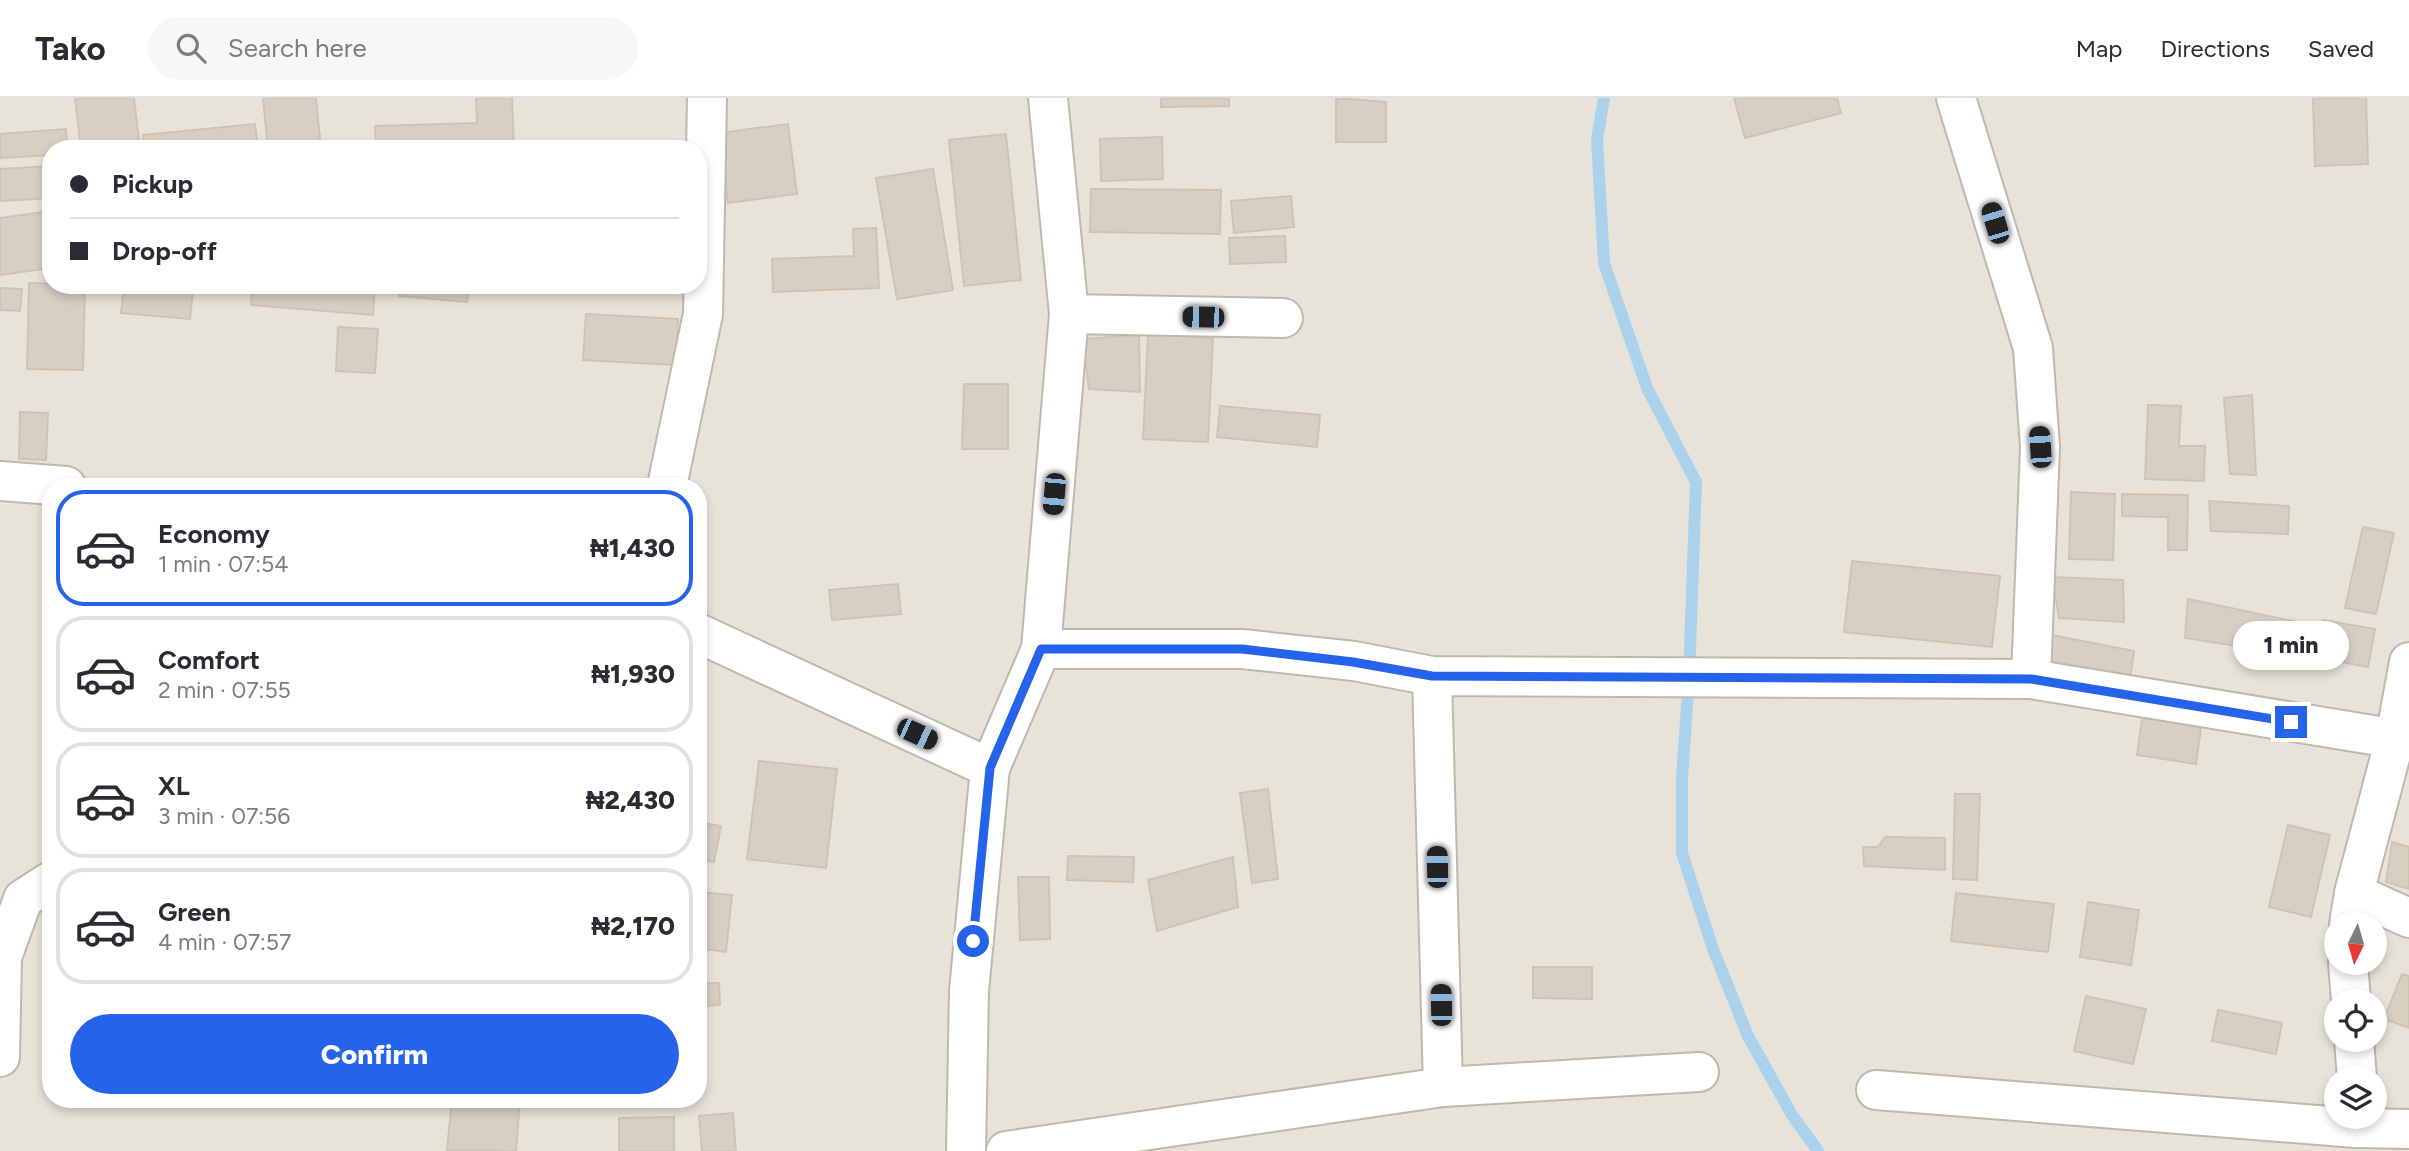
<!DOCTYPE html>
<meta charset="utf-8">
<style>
:root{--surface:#fff;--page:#f7f7f7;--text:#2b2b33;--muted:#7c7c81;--line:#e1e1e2;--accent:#2563eb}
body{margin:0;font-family:Figtree,sans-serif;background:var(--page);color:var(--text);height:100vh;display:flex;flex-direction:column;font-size:26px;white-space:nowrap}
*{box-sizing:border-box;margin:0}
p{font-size:23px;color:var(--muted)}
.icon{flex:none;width:38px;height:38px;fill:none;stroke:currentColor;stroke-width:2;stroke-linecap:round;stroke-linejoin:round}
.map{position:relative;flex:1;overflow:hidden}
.details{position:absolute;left:42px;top:380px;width:665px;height:630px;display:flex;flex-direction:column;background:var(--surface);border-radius:28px;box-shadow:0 4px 10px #0003}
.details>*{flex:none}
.guide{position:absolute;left:42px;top:42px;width:665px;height:154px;border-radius:28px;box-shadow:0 4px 10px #0003;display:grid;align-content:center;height:154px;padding:0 28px;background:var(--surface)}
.needle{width:46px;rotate:185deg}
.fabs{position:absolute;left:2324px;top:814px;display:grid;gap:14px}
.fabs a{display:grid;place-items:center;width:63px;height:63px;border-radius:50%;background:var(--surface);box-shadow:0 4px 10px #0003;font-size:35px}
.end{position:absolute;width:32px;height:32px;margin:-16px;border:9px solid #2563eb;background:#fff;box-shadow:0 0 0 4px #fff}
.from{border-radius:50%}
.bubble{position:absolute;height:49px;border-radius:24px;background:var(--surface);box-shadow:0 4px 10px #0003;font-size:23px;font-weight:800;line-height:49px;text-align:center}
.car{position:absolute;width:21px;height:42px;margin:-21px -10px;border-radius:9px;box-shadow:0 0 5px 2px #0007;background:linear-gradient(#222 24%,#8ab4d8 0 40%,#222 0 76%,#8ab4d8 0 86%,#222 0)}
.guide b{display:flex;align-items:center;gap:24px;height:66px;font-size:26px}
.guide b+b{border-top:2px solid var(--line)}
.guide i{width:18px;height:18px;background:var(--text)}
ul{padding:12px 0 0;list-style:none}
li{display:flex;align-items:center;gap:21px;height:116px;margin:0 14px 10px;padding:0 14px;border:4px solid var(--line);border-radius:28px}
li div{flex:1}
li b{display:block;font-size:26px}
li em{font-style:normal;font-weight:800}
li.current{border-color:var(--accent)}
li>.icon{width:63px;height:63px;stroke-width:1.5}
.action{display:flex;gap:14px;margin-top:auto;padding:14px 28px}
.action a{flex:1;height:80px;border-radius:42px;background:var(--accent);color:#fff;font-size:28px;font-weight:800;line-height:80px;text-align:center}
header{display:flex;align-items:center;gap:42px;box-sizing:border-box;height:98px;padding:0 35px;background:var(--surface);border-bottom:2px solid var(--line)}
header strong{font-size:33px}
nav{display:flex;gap:38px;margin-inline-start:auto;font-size:24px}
.search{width:490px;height:63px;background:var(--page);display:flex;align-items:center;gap:18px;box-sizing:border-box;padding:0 24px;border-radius:38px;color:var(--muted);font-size:26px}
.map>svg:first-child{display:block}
.residential{fill:#e8e3d8;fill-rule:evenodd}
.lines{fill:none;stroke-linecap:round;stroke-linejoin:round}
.stream{stroke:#aad2ed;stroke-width:12}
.building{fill:#d8cfc3;stroke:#cfc4b3;stroke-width:2}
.minor-casing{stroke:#bfb8ad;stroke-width:42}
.minor{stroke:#fff;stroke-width:38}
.route{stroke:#2563eb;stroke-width:9}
</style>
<header>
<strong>Tako</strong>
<div class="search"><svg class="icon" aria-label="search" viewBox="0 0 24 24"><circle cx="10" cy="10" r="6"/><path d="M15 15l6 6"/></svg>Search here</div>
<nav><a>Map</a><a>Directions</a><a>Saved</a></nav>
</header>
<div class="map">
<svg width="2409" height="1053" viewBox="0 0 2409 1053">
<rect width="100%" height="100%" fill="#f4f1ea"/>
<path class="residential" d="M0,0H2409V1053H0ZM51,51H698V187H51ZM51,388H698V1001H51ZM2336,826H2375V864H2336ZM2336,903H2375V942H2336ZM2336,980H2375V1018H2336Z"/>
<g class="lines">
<path class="stream" d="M1604,0L1597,42L1604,165L1647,290L1696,384L1689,580L1682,679V755L1713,851L1748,938L1792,1017L1818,1053"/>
</g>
<path class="building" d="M75,0H134L140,51H81Z
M263,0H316L321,51H268Z
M476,0H512L514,51H376L375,28L477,25Z
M1161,0H1229V8L1161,9Z
M1336,0L1386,4V44H1336Z
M1734,0H1837L1841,15L1745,40Z
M2313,0H2366L2368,66L2315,68Z
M255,26L258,51H145L143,37Z
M788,26L797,96L728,105L719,35Z
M66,31L67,51H51V57L0,60V36Z
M1006,36L1021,182L964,188L949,42Z
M1162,39L1163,81L1101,83L1100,41Z
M51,68V100L0,103V71Z
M933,71L953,192L897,201L876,80Z
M1091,91L1221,92L1220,136L1090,134Z
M1291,98L1294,129L1234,135L1231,103Z
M51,113V170L0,177V120Z
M876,130L879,190L773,194L772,161L854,158L853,131Z
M1285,138L1286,164L1230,166L1229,140Z
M29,185L85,187L83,272L27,271Z
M124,187L193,192L190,221L121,215Z
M252,187H375L373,217L251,207Z
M400,187H469L467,204L399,198Z
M0,190L22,191L20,213L0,212Z
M586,216L678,221L676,267L583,262Z
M338,229L378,231L375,275L336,273Z
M1148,236L1213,240L1208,344L1143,341Z
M1139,237L1140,294L1089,291L1082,241Z
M964,286H1008V351H962Z
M2252,297L2256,377L2230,376L2224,300Z
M2148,307L2181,308L2179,348H2205L2204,383L2145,381Z
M1220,308L1320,317L1317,349L1217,339Z
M20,314L48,315L46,362L19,361Z
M2071,394L2115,396L2113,462L2069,461Z
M2122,396L2188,397L2187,452H2168V419L2122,418Z
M2209,403L2289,408L2288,436L2211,433Z
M2363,429L2394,435L2376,516L2345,510Z
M1852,463L2000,478L1992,549L1844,534Z
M2052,479L2123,482L2124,524L2059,520Z
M898,486L901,516L832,522L829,492Z
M2188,501L2302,525L2299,558L2185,540Z
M2323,522L2375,531L2368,569L2315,559Z
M2052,537L2134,553L2130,581L2050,564Z
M2143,614L2202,622L2196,666L2137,657Z
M759,663L837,671L826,770L747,761Z
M1268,691L1278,781L1252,785L1240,695Z
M1955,696H1980L1977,782L1953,781Z
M698,724L721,728L714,764L698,761Z
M2288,727L2330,737L2311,819L2269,809Z
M1885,739L1945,740V772L1864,768L1863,749H1878Z
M2392,744L2409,749V791L2386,784Z
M1068,758L1134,759L1133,784L1067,782Z
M1233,759L1238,809L1157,833L1148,782Z
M1018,779H1049L1050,841L1020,842Z
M698,794L732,797L726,854L698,850Z
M1956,795L2054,806L2048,854L1951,843Z
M2088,804L2139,812L2131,867L2080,859Z
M1533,869H1592V901L1533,900Z
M2402,876L2409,878V930L2384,921Z
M698,885H719L720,907L698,908Z
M2086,898L2146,911L2133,966L2074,953Z
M2218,912L2282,925L2276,956L2212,943Z
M452,1001H520L516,1053L447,1052Z
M733,1015L736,1053H702L699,1018Z
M674,1019V1053H619V1020Z"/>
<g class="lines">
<defs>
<path id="minor" d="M1956,0L2033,250L2040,349L2031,581
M1069,216L1283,220
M0,383L66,388
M667,388L703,216L707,0
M698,535L990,670
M1041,551H1242L1354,563L1432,578L2031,581L2409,643
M1432,578L1443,989
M2354,795L2409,820
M2349,826L2354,795L2395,641L2409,564
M2348,864L2351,903
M2354,942L2357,980
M0,959L2,859L23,801L51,783
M1876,992L2356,1030L2409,1031
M966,1053L969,893L990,670L1041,551L1069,216L1048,0
M1006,1053L1443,989L1699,974"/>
</defs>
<use href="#minor" class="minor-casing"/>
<use href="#minor" class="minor"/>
</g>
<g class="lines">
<path class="route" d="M973,843L990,670L1041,551H1242L1353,564L1432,578L2031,581L2291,624"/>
</g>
</svg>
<div class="fabs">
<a><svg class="needle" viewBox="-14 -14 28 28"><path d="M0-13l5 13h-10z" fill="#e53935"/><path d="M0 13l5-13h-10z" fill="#7c7c81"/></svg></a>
<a><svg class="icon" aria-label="locate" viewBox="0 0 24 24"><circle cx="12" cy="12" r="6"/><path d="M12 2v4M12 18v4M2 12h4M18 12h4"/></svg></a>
<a><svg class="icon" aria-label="layers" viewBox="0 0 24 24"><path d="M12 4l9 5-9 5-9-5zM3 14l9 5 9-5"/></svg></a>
</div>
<i class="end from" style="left:973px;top:843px"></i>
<i class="end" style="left:2291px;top:624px"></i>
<div class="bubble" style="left:2233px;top:523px;width:116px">1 min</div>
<i class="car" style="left:1995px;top:125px;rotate:343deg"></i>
<i class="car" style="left:1203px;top:219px;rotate:271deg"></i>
<i class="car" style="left:2040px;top:349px;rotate:356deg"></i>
<i class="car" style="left:1054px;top:396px;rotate:185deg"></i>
<i class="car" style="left:917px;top:636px;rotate:115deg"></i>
<i class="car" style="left:1437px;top:769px;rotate:359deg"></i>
<i class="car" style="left:1441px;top:907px;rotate:359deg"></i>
<div class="guide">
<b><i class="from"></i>Pickup</b>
<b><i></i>Drop-off</b>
</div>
<section class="details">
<ul>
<li class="current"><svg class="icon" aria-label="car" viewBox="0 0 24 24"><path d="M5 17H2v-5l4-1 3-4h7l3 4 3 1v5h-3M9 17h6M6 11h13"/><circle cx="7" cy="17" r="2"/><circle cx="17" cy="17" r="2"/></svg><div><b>Economy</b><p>1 min · 07:54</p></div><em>₦1,430</em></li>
<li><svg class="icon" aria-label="car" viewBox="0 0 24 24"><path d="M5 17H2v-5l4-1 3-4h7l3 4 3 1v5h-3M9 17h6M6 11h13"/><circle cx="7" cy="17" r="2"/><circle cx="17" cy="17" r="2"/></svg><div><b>Comfort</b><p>2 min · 07:55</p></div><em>₦1,930</em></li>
<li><svg class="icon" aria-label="car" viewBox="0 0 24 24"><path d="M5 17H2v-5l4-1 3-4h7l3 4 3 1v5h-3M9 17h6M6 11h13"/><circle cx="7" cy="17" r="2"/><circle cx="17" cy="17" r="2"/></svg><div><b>XL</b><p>3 min · 07:56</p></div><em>₦2,430</em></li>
<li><svg class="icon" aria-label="car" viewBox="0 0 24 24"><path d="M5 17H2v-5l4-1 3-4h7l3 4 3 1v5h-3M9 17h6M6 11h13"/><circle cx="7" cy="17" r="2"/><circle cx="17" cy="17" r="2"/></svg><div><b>Green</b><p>4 min · 07:57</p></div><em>₦2,170</em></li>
</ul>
<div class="action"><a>Confirm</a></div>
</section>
</div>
